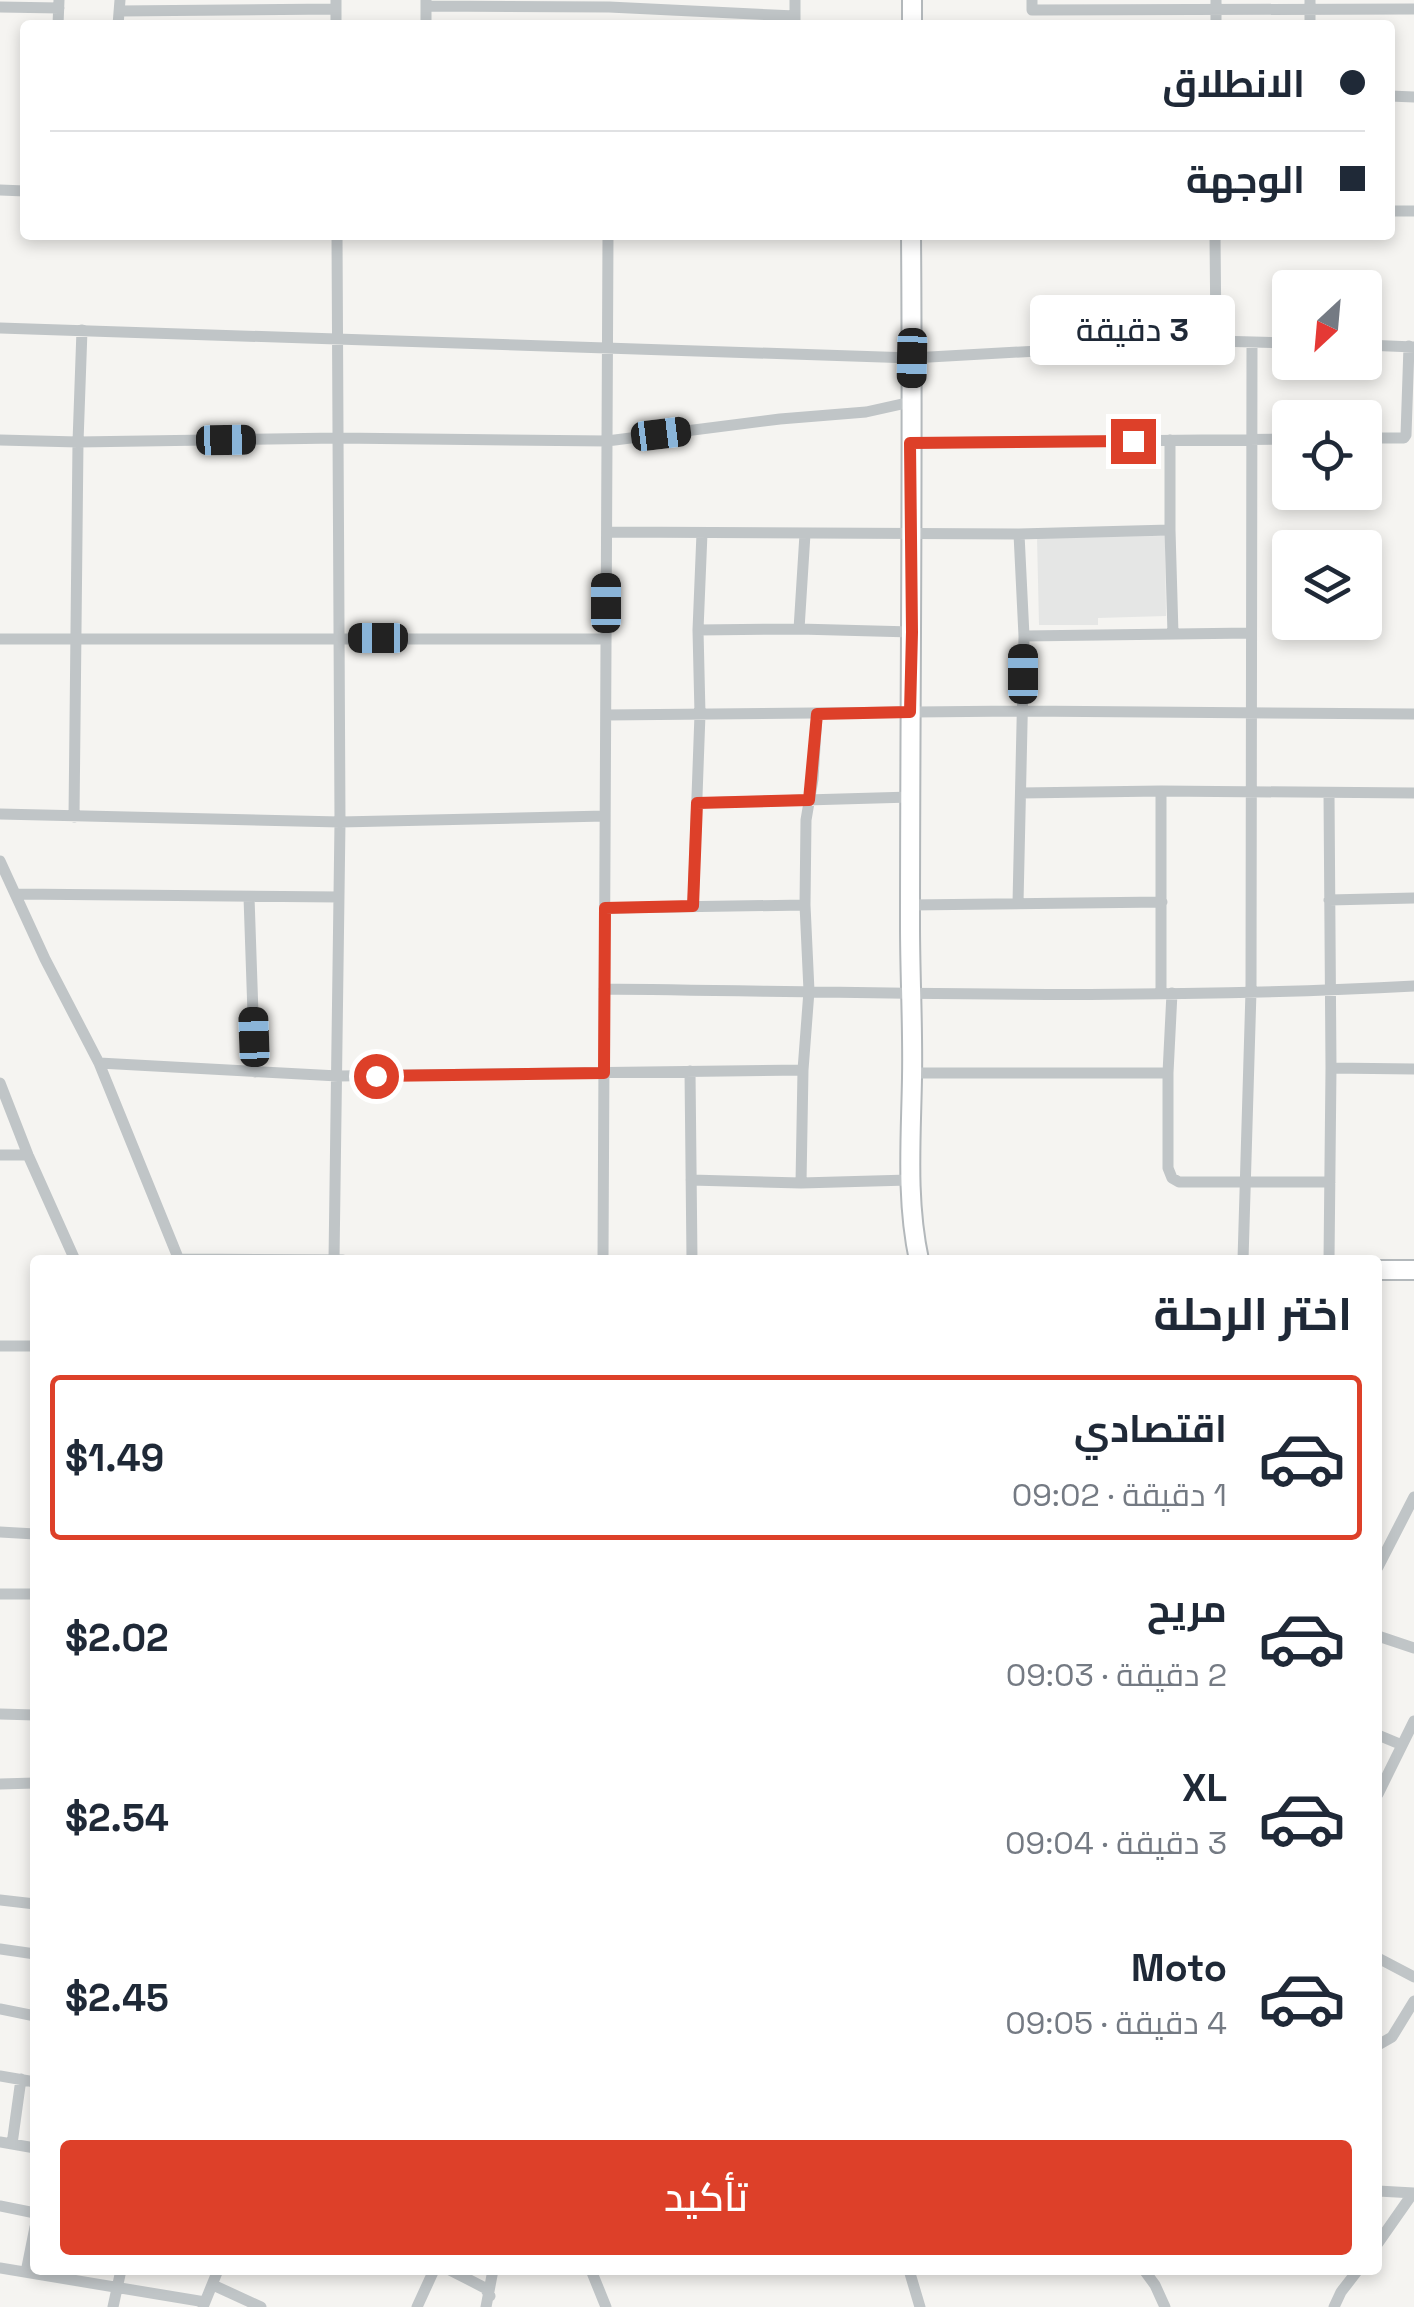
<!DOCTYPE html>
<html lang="ar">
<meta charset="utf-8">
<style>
:root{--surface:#fff;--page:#f6f6f7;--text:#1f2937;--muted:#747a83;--line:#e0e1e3;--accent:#dd4029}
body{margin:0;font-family:"Space Grotesk",Cairo,sans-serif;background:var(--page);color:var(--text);direction:rtl;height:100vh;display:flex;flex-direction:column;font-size:38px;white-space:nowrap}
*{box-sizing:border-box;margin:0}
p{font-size:32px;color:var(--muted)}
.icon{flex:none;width:55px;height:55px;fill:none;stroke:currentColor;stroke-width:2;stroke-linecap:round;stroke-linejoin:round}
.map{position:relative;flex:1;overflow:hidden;direction:ltr}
.drawer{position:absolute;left:30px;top:1255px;width:1352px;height:1020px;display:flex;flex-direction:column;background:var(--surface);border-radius:10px;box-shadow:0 5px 15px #0003;direction:rtl}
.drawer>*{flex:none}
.banner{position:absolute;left:20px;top:20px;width:1375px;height:220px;border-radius:10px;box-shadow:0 5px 15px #0003;direction:rtl;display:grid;align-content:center;height:220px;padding:0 30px;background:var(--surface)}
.needle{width:65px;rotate:206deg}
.buttons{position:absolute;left:1272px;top:270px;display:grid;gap:20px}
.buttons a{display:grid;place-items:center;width:110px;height:110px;border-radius:10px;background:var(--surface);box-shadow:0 5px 15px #0003;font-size:50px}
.end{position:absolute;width:45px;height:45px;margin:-22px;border:12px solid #dd4029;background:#fff;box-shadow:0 0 0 5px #fff}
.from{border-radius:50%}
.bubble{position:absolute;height:70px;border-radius:10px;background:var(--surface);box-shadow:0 5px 15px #0003;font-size:32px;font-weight:600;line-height:70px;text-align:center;direction:rtl}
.car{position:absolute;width:30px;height:60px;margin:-30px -15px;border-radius:12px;box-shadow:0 0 8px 2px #0007;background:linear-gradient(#222 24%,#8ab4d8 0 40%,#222 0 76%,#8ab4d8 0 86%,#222 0)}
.banner b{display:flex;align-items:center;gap:35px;height:95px;font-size:38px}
.banner b+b{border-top:2px solid var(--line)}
.banner i{width:25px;height:25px;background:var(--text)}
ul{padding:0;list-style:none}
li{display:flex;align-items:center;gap:30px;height:165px;margin:0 20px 15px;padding:0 10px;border:5px solid transparent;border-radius:10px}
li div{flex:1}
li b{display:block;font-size:38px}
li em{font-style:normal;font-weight:600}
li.on{border-color:var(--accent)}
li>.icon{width:90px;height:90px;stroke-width:1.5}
h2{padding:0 30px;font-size:45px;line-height:120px}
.action{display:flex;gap:20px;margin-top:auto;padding:20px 30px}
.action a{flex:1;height:115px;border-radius:10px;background:var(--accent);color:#fff;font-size:40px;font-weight:600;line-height:115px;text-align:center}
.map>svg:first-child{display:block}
.built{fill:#e5e6e5}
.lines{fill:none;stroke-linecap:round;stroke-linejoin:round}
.secondary-casing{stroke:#b3b8bb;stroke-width:22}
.street{stroke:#c0c5c7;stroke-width:11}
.secondary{stroke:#fff;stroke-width:18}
.route{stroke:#dd4029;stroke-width:12}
</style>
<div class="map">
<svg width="1414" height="2307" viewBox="0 0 1414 2307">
<rect width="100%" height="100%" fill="#f5f4f1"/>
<path class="built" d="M1165,536L1166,616L1098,618V625H1039L1037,537Z"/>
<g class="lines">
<defs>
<path id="secondary" d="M912,0V25
M911,235C913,465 910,696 910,926C910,977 913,1028 912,1078C911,1139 906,1200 919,1260
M1378,1270H1414"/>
</defs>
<use href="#secondary" class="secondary-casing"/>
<path class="street" d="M336,0V25
M795,0V25
M1032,0V10L1414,9
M426,6L609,7L795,16
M0,7L59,8
M119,11L336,9
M58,25L59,0
M118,25L120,0
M426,25V0
M1216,25V0
M1310,25V0
M1390,96L1414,97
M0,190L25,191
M1390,211H1414
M1215,235L1216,341
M0,328L912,358L1216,341L1290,343
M1365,345L1414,347
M1365,438H1404L1406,435L1409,346
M0,440L78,442L338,438L607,441L780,419L866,412L911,402
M1170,440V530L1173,634
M910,443L1290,439
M607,532L1019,534L1170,530
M799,629L805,534
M698,630L799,629L912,632
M1024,636L1251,633
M0,639H606
M606,715L1023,711L1414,714
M1021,793L1161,791L1414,793
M697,803L911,797
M0,814L340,822L605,816
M74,817L78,442L82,330
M0,861L45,959L99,1063L179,1260
M15,894L339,897
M249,897L255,1072
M1329,900L1414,898
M1018,903L1024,636L1019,534
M910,905L1162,902
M693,906L700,714L698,630L702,533
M605,908L805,905
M604,989C874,992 1144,1001 1414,986
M1161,993V791
M1172,993L1168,1073V1168L1172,1178L1179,1182H1330
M99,1063L338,1076L803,1070
M1331,1068L1414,1069
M690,1071L692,1260
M912,1073H1168
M0,1083L28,1155L75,1260
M0,1155H28
M691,1180L801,1183L909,1180
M801,1183L803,1070L809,991L805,905L806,820L813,779L817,714
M178,1259L343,1260
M334,1260L340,822L337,235
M603,1260L608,235
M1243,1260L1251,991L1252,342
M1329,1260L1331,1068L1329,793
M0,1346H35
M0,1532L35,1534
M1378,1567L1414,1497
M0,1594H35
M1378,1636L1414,1648
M0,1714L35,1715
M1378,1735L1402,1745
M0,1784L35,1783
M1378,1794L1414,1721
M0,1900L35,1904
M0,1949L35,1954
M1378,1958L1414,1977
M0,2009L35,2016
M1378,2045L1392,2037L1414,2001
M0,2076L35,2082
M0,2142L35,2148
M12,2144L21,2079
M1378,2191L1414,2193
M0,2206L35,2213
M1378,2243L1413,2193
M0,2268L205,2302
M450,2270L485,2288L490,2296
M591,2270L606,2307
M909,2270L920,2307
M1144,2270L1155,2285L1165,2307
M26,2272L35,2227
M213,2285L261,2307
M113,2307L121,2270
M203,2307L218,2270
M417,2307L434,2270
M486,2307L493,2270
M1334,2307L1341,2292L1358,2270"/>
<use href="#secondary" class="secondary"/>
</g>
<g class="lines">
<path class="route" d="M376,1076L604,1073L605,908L693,906L697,803L809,800L817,714L910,712L912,632L910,443L1133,441"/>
</g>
</svg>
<div class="buttons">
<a><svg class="needle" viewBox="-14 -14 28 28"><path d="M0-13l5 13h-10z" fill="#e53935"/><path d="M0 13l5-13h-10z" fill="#747a83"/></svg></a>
<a><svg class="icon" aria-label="locate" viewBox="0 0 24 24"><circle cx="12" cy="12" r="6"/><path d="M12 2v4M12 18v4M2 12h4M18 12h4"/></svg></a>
<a><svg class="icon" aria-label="layers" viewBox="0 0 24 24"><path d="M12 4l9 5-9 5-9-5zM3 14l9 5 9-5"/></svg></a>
</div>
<i class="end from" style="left:376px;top:1076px"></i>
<i class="end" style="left:1133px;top:441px"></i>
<div class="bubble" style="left:1030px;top:295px;width:205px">3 دقيقة</div>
<i class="car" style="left:912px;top:358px;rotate:181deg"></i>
<i class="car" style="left:661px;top:434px;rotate:83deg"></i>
<i class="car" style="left:226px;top:440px;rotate:89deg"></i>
<i class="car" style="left:606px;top:603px;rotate:0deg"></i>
<i class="car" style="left:378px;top:638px;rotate:270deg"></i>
<i class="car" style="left:1023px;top:674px;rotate:0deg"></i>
<i class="car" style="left:254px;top:1037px;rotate:358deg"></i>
<div class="banner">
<b><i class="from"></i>الانطلاق</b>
<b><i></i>الوجهة</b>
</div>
<section class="drawer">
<h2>اختر الرحلة</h2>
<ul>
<li class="on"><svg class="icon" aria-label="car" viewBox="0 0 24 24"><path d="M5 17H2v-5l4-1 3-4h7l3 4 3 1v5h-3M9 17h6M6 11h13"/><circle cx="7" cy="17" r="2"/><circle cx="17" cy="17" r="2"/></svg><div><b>اقتصادي</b><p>1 دقيقة · 09:02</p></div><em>$1.49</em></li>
<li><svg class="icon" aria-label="car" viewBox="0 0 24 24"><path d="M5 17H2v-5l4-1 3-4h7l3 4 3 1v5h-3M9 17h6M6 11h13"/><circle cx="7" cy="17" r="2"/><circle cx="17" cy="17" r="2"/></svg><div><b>مريح</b><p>2 دقيقة · 09:03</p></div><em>$2.02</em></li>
<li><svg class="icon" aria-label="car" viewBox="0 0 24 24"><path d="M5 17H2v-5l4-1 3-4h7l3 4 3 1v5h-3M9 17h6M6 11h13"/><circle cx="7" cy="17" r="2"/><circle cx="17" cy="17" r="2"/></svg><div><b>XL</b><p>3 دقيقة · 09:04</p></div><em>$2.54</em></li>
<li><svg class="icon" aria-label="car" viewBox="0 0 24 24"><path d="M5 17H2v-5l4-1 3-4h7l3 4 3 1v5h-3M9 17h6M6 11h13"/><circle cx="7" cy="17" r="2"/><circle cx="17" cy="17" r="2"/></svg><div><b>Moto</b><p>4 دقيقة · 09:05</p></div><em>$2.45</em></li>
</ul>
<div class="action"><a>تأكيد</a></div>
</section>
</div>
